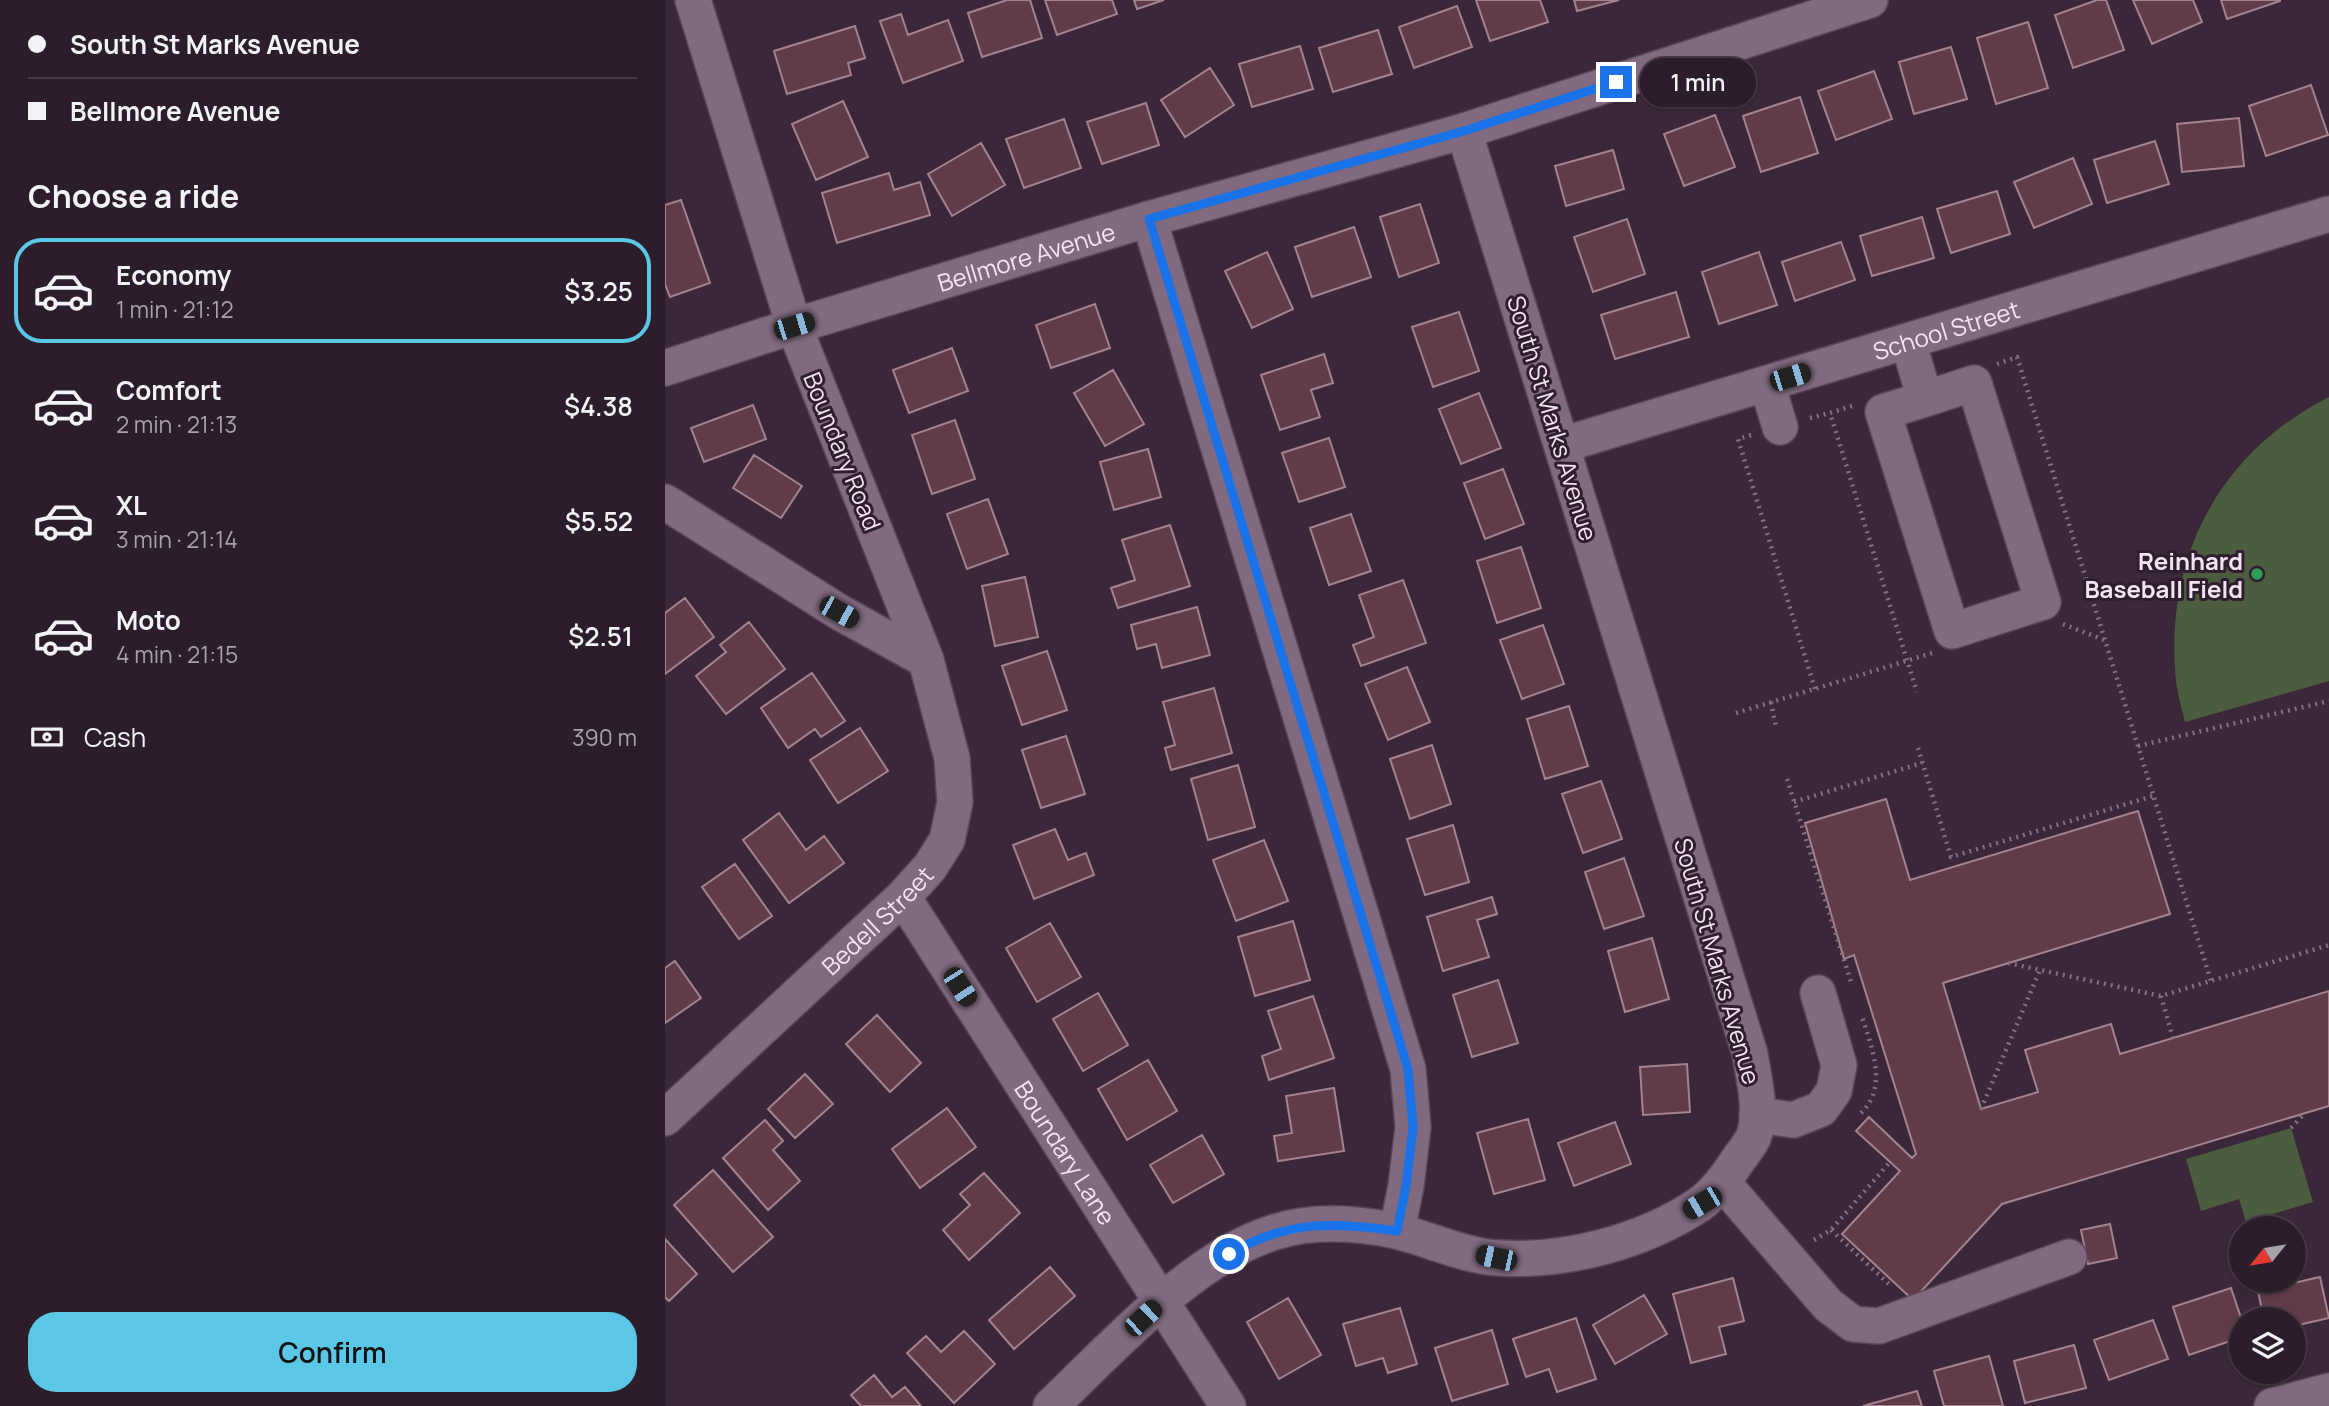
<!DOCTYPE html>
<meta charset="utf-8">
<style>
:root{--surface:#2c1d2b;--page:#342633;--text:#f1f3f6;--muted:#a6a2a9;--line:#483b47;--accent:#5bc7e7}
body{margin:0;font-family:Manrope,sans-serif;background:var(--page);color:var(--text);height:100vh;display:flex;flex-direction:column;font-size:26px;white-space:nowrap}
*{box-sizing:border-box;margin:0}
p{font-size:23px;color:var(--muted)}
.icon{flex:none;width:38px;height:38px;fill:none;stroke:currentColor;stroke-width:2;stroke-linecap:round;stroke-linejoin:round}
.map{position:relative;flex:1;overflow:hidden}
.side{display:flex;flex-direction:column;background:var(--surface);width:665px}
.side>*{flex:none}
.top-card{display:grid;align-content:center;height:154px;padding:0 28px;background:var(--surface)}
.needle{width:46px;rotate:240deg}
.controls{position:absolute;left:1564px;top:1216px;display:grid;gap:14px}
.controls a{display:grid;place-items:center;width:77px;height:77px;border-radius:50%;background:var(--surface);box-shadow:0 2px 5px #0004,0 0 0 2px var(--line);font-size:35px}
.end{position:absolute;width:32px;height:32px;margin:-16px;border:9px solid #1a73e8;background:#fff;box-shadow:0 0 0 4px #fff}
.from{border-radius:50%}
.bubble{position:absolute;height:49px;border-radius:24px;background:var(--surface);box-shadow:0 2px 5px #0004,0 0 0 2px var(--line);font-size:23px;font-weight:600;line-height:49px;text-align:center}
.car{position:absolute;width:21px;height:42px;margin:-21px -10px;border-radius:9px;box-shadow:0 0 5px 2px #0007;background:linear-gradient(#222 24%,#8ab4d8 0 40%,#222 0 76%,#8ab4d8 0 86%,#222 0)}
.top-card b{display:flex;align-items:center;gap:24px;height:66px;font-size:26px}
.top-card b+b{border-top:2px solid var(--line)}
.top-card i{width:18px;height:18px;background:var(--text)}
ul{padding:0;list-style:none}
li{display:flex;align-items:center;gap:21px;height:105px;margin:0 14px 10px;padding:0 14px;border:4px solid transparent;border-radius:28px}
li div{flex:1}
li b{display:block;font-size:26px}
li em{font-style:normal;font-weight:600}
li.current{border-color:var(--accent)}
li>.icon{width:63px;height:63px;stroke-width:1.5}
h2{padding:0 28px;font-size:32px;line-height:84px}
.pay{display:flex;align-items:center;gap:18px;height:77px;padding:0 28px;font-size:26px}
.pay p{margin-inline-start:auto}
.cta{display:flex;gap:14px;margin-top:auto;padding:14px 28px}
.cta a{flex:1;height:80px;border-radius:28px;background:var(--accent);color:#111;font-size:28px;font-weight:600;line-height:80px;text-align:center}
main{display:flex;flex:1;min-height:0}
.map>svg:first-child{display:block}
.green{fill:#4c5c3e}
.building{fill:#603b49;stroke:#a4838e;stroke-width:2}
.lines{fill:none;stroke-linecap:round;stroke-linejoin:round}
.minor-casing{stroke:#574756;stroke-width:38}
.path{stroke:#827181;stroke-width:4.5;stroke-dasharray:2 5;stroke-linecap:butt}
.minor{stroke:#816a7f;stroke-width:35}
.route{stroke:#1a73e8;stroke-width:9}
.leisure-dot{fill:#2e9e5b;stroke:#301d2f;stroke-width:2.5}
.labels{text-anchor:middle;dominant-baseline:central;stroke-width:6;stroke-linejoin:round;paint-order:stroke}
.street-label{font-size:24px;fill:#f2e5f1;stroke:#301d2f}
.poi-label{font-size:24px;font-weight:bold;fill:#f2e5f1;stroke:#301d2f;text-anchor:end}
</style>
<main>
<section class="side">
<div class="top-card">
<b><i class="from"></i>South St Marks Avenue</b>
<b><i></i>Bellmore Avenue</b>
</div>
<h2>Choose a ride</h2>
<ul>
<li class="current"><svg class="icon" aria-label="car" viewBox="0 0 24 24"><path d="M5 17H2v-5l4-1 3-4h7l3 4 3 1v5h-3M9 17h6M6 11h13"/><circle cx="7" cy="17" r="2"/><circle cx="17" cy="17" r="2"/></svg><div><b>Economy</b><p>1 min · 21:12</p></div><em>$3.25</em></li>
<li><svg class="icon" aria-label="car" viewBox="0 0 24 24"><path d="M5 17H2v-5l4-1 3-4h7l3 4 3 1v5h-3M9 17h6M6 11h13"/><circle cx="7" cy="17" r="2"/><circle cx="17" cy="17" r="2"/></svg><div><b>Comfort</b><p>2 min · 21:13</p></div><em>$4.38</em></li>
<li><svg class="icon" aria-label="car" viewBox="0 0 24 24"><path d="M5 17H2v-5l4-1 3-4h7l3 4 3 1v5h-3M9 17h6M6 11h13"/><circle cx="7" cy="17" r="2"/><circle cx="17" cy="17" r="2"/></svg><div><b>XL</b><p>3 min · 21:14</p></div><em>$5.52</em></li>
<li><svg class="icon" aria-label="car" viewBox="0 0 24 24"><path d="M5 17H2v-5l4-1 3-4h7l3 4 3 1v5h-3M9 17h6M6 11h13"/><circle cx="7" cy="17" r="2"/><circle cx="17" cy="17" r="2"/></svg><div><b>Moto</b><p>4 min · 21:15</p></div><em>$2.51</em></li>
</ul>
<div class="pay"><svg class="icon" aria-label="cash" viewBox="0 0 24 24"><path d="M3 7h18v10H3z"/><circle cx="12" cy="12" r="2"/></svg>Cash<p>390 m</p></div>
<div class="cta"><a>Confirm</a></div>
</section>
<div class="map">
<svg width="1664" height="1406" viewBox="0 0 1664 1406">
<rect width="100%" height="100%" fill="#3a2739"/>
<path class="green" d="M1664,397V681L1520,722C1517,708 1512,694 1511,680C1499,557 1554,453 1664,397Z
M1626,1128L1648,1202L1581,1222L1574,1199L1536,1211L1521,1159Z"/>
<path class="building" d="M342,0H365L377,38L317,57L303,13Z
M380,0H447L452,14L392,35Z
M469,0H499L472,9Z
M811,0H875L883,22L825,41Z
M909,0H954L912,11Z
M1432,0H1441L1459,50L1408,68L1390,15Z
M1468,0H1528L1537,22L1487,44Z
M1556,0H1615V1L1562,19Z
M792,6L807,47L749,68L734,27Z
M236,14L243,35L283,20L298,61L238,83L215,21Z
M1363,22L1383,88L1331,104L1312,38Z
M190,26L200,58L183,63L186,75L122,94L109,51Z
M713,30L727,74L668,92L654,48Z
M635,46L648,89L587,107L574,64Z
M1286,47L1302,99L1249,114L1234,62Z
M545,68L569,105L520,137L496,100Z
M1209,71L1227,119L1171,140L1153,91Z
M1646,85L1663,135L1601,156L1584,106Z
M1135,97L1153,153L1096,172L1078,116Z
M178,101L203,157L151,180L127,124Z
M481,103L494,145L437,164L422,122Z
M1050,115L1070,167L1019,186L999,134Z
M1574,118L1579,166L1517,172L1512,124Z
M399,119L416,168L359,188L341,139Z
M1490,141L1504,184L1442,203L1429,160Z
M316,143L340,185L287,216L263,174Z
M948,150L959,189L901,206L890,166Z
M1408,158L1427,204L1369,228L1349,182Z
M224,173L229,190L255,182L265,215L172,243L157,193Z
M1332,191L1345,234L1286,253L1272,209Z
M16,200L45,283L5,297L0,284V205Z
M755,204L774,263L734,277L715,217Z
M1257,217L1269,258L1207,276L1195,236Z
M962,219L980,274L928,292L909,237Z
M689,227L706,277L647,297L630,247Z
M1176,242L1190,280L1130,301L1117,262Z
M602,252L628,309L587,328L560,271Z
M1094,252L1112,305L1054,324L1037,272Z
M1011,292L1024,337L950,359L936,315Z
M430,304L445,348L386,368L371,325Z
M794,312L814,371L768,387L747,327Z
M287,348L303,391L244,413L228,370Z
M659,354L668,383L646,390L655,417L615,430L596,375Z
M448,370L479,424L440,446L409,393Z
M814,393L836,448L796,464L774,409Z
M88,405L101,439L39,462L26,428Z
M290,420L310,479L267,494L247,435Z
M664,438L680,487L634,502L617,453Z
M483,449L496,497L449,510L435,462Z
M89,455L137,486L116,518L68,488Z
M838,469L859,524L820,539L799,483Z
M323,499L343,554L302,569L282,514Z
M686,514L706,571L664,585L645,528Z
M505,525L525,586L453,608L446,588L470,580L457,540Z
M856,547L876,608L832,623L812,561Z
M360,577L373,637L330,646L317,586Z
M738,580L761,643L696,666L688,645L709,637L694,595Z
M20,598L49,637L0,674V613Z
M532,607L545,655L497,668L491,644L472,649L466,625Z
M84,622L120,669L61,714L31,676L61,652L55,645Z
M878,625L899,684L857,699L835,640Z
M382,651L402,710L357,725L337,666Z
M742,667L765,722L723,740L700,684Z
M147,673L180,721L156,737L150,729L123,748L96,708Z
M549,688L567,753L506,770L500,748L510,745L498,702Z
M904,706L923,766L880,779L862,719Z
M195,728L223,771L173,803L145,760Z
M401,736L420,794L376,808L357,750Z
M767,745L786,804L745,819L725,759Z
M573,765L590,827L543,840L526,779Z
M936,781L957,839L918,853L897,794Z
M1221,799L1245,880L1473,811L1505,914L1278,983L1316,1109L1373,1092L1360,1050L1446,1024L1455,1054L1664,991V1106L1337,1204L1248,1300L1177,1234L1235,1171L1191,1131L1204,1117L1247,1158L1251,1154L1189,955L1179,959L1140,823Z
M114,813L141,850L159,836L179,863L124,903L78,840Z
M788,825L804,882L760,895L742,839Z
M390,829L403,860L421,853L429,875L369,899L348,845Z
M599,840L623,901L571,921L548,860Z
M959,858L979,916L939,929L920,872Z
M70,864L107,916L74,939L37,887Z
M827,897L832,914L812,920L824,957L778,971L762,917Z
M628,921L645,980L590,996L573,937Z
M385,923L416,977L372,1002L341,948Z
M987,938L1004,999L960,1012L943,951Z
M10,961L36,998L0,1023V968Z
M833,980L853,1043L807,1057L788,995Z
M433,993L463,1045L418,1071L388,1019Z
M648,996L669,1058L604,1080L597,1056L616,1049L603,1011Z
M212,1015L256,1063L225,1092L181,1044Z
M483,1060L512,1111L462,1140L433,1089Z
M1022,1064L1025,1112L978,1115L975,1067Z
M140,1074L168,1104L130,1138L103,1109Z
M669,1088L679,1151L613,1161L609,1136L627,1133L621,1096Z
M282,1108L311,1147L255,1188L227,1149Z
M863,1119L880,1180L829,1194L812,1133Z
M100,1120L118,1141L108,1150L135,1181L103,1210L58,1158Z
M950,1122L966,1164L909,1186L893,1143Z
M537,1135L559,1174L508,1203L485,1165Z
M48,1170L108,1237L68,1272L9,1205Z
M319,1173L355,1213L304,1260L278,1230L305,1205L295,1194Z
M1445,1224L1452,1258L1423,1264L1416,1230Z
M0,1239L32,1274L4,1301L0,1297Z
M385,1267L410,1296L349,1349L324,1320Z
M1655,1277L1664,1318L1629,1326V1320H1599L1593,1291Z
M1068,1278L1079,1321L1054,1327L1061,1354L1026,1363L1008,1294Z
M1566,1288L1577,1321V1337L1524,1355L1508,1307Z
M979,1295L1002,1334L950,1364L928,1325Z
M623,1298L656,1355L614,1379L582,1322Z
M735,1308L752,1364L723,1373L718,1358L691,1366L678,1324Z
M911,1318L931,1379L892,1392L884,1369L861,1377L848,1339Z
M1488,1320L1503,1359L1444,1380L1429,1340Z
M827,1330L843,1384L787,1401L770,1348Z
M299,1331L330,1364L289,1403L242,1353L261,1336L276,1352Z
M1409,1345L1421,1388L1360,1403L1349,1361Z
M1324,1356L1338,1406H1279L1269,1371Z
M209,1375L227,1397L240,1387L256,1406H196L186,1395Z
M1252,1391L1257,1406H1198Z"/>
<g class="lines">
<defs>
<g id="minor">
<path d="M484,219L743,1069L748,1127L741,1186L732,1231"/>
<path d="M1243,341L1260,399L1309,383L1378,602L1287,631L1218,412L1260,399"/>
<path id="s1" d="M0,368L129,326L484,219L799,131L1205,0"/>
<path d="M1102,384L1115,427"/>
<path id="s2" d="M897,445L1664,214"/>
<path d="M0,502L174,612L261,660"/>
<path id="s3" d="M238,897L563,1406"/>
<path d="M1092,1115L1128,1120L1156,1109L1169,1091L1174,1065L1153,993"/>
<path id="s4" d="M0,1118L238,897L265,867L282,840L290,802L287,758L261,660L129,326L28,0"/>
<path d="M1058,1183L1163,1305L1188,1324L1214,1326L1404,1257"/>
<path d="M386,1406C447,1348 528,1257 610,1232C648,1220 693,1223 731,1231C765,1239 798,1256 834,1258C902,1262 978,1242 1035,1204C1051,1192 1062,1177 1073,1160C1078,1153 1084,1146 1088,1138C1098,1113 1089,1080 1085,1054L799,131"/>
<path d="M1607,1406L1664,1391"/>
</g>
</defs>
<use href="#minor" class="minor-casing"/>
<path class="path" d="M1332,364L1352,357L1546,981
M1187,406L1165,413L1252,692
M1145,418L1165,413
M1086,435L1073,439L1150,689
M1398,624L1439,640
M1106,702L1111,727
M1071,713L1267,653
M1473,746L1664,701
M1253,748L1286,857L1488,796
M1122,779L1186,982
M1129,802L1257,763
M1343,963L1496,996L1664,945
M1496,996L1508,1038
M1316,1109L1375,970
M1196,1113C1224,1087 1206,1045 1196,1014
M1626,1128L1640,1113
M1166,1230L1227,1287
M1149,1240L1166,1230L1225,1162"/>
<use href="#minor" class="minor"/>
</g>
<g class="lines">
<path class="route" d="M564,1254C622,1220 668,1222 732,1231L741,1186L748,1127L743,1069L484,219L799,131L951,82"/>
</g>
<circle class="leisure-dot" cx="1592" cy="574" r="7"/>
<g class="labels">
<g class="street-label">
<text stroke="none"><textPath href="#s1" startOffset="378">Bellmore Avenue</textPath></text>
<text stroke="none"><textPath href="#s2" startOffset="401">School Street</textPath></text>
<text transform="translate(888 418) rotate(73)">South St Marks Avenue</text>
<text transform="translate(178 451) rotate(68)">Boundary Road</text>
<text stroke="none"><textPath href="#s4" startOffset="290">Bedell Street</textPath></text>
<text transform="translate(1053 961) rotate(74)">South St Marks Avenue</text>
<text stroke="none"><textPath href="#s3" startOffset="303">Boundary Lane</textPath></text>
</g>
<g class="poi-label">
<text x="1578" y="560">Reinhard<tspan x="1578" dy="28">Baseball Field</tspan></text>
</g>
</g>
</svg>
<div class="controls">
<a><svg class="needle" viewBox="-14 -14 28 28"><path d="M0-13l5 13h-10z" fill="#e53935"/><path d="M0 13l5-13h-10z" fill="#a6a2a9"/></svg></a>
<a><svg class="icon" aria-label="layers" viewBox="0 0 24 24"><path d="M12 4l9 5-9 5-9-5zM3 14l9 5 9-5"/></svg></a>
</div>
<i class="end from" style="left:564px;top:1254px"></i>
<i class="end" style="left:951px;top:82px"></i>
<div class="bubble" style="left:975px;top:58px;width:116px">1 min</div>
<i class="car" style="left:129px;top:326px;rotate:73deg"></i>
<i class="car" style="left:1125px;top:377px;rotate:73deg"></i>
<i class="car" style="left:174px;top:612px;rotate:119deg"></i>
<i class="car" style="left:295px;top:987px;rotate:147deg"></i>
<i class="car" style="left:1037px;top:1203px;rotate:240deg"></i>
<i class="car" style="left:831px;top:1258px;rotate:282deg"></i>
<i class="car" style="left:478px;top:1318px;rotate:47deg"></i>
</div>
</main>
